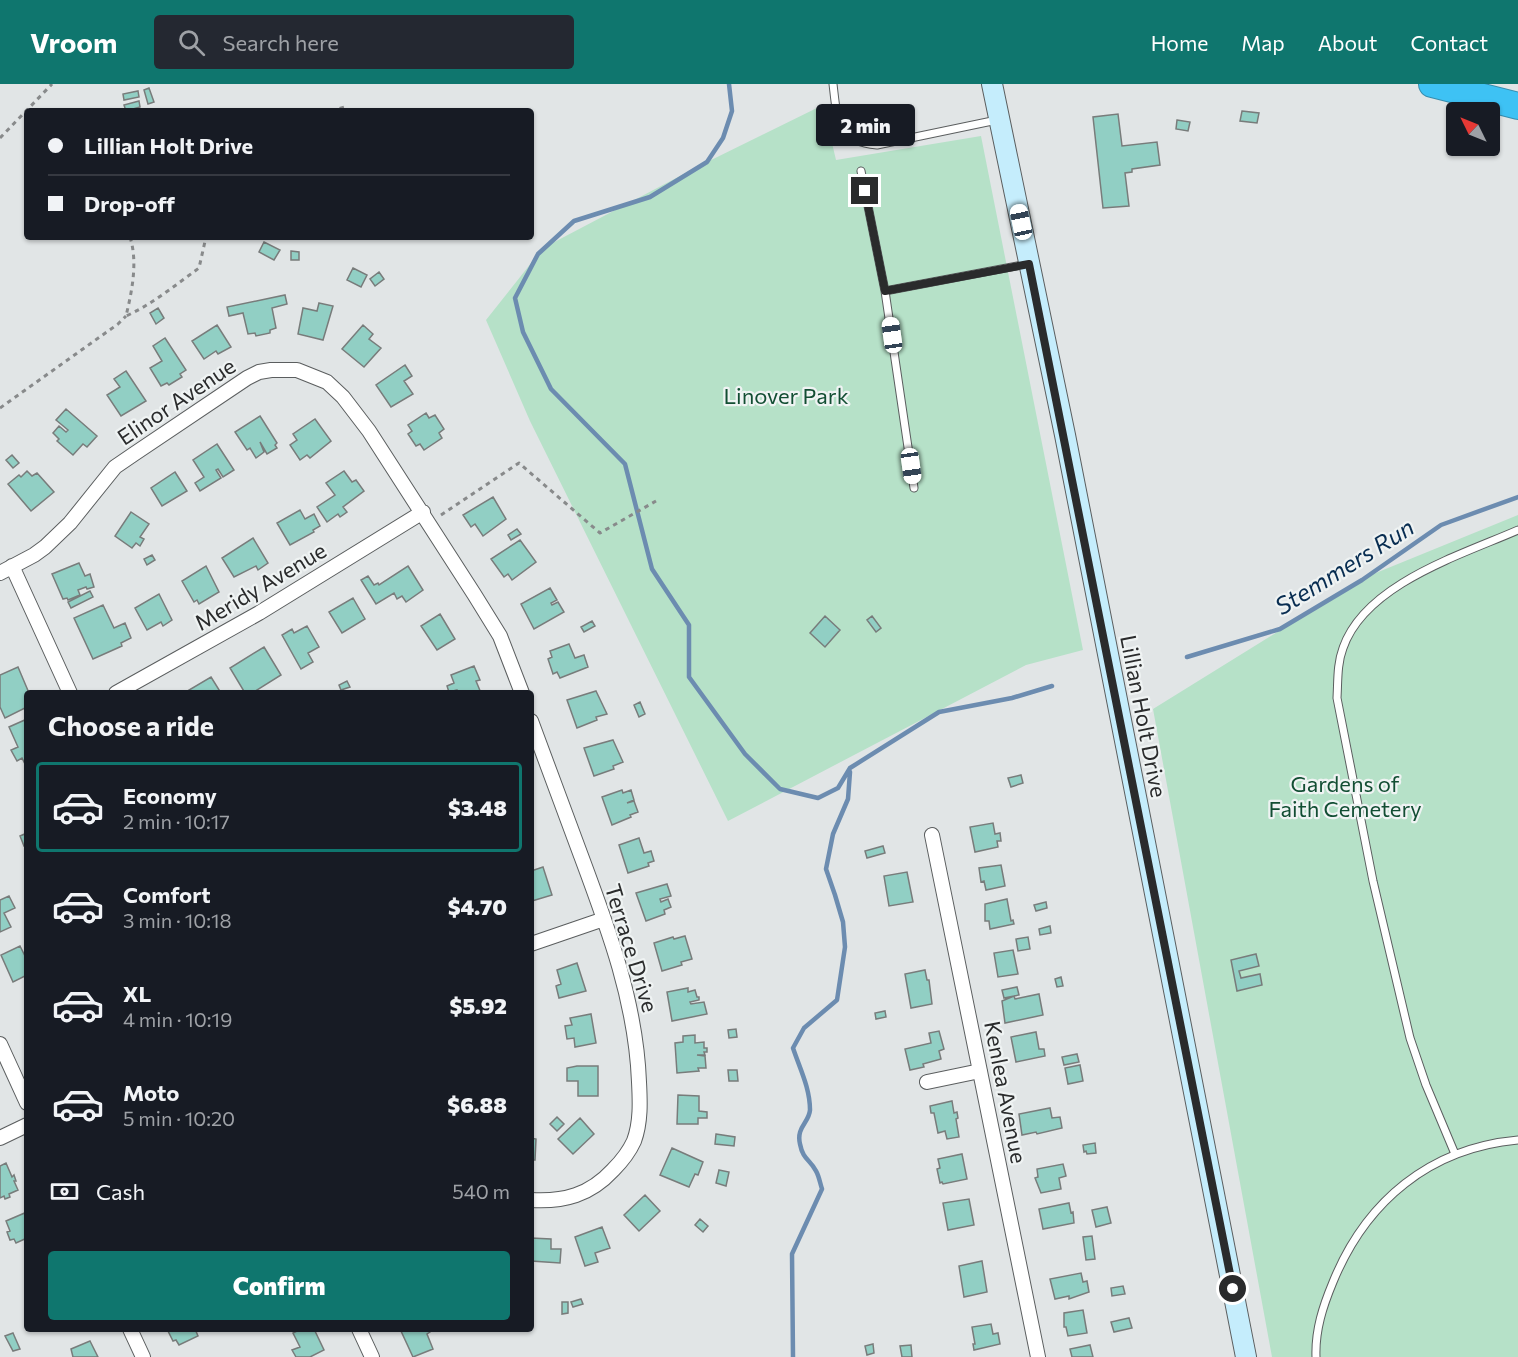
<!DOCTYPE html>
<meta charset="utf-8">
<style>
:root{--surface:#171b24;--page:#242831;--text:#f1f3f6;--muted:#9ea1a6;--line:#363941;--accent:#0f766e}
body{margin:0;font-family:Commissioner,sans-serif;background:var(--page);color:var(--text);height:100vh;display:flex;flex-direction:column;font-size:22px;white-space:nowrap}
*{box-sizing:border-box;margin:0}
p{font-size:20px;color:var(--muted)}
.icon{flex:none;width:33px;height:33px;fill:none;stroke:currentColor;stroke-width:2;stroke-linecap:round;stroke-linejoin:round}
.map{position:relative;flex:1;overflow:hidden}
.drawer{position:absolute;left:24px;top:606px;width:510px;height:642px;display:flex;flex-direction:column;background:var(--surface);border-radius:6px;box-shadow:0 2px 4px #0004}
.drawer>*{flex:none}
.banner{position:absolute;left:24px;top:24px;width:510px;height:132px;border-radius:6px;box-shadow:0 2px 4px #0004;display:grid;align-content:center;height:132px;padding:0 24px;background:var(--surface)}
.needle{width:39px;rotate:313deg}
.buttons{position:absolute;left:1446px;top:18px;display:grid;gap:12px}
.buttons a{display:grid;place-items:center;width:54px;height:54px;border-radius:6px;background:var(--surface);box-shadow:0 2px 4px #0004;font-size:30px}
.end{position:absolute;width:27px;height:27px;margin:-14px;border:8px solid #2a2b2c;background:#fff;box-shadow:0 0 0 3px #fff}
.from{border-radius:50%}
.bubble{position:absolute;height:42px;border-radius:6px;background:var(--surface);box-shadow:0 2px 4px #0004;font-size:20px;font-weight:800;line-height:42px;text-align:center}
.car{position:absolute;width:18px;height:36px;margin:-18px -9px;border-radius:8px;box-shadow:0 0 4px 2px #0007;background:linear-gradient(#fff 24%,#345 0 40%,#fff 0 76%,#345 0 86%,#fff 0)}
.banner b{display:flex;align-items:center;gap:21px;height:57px;font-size:22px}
.banner b+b{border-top:2px solid var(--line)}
.banner i{width:15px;height:15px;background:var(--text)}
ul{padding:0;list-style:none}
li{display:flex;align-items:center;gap:18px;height:90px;margin:0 12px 9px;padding:0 12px;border:3px solid transparent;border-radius:6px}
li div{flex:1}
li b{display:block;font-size:22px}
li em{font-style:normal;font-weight:800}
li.selected{border-color:var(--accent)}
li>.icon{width:54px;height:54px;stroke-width:1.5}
h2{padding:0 24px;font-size:27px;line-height:72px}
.pay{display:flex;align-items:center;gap:15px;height:66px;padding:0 24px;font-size:22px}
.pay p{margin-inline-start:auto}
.button{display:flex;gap:12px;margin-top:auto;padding:12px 24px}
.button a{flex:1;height:69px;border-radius:6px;background:var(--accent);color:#fff;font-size:24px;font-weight:800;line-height:69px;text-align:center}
header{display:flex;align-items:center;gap:36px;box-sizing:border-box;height:84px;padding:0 30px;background:var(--accent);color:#fff}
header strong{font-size:28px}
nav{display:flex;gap:33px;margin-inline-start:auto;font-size:21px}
.search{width:420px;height:54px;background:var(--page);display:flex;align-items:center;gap:15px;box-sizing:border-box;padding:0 21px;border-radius:6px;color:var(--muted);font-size:22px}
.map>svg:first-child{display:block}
.green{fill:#b6e1c8}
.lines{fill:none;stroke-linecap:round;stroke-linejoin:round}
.stream{stroke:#6c8cb0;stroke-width:4.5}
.building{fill:#91cfc4;stroke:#787c7b;stroke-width:1.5}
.service-casing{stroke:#5b5e5f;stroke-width:9}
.minor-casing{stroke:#5b5e5f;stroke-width:16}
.secondary-casing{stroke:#5b5e5f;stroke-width:22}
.motorway-casing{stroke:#378dae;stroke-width:28}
.path{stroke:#888a8b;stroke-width:3;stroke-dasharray:4.5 4.5;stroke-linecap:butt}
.service{stroke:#fff;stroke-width:7}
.minor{stroke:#fff;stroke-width:14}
.secondary{stroke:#c5edfc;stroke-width:20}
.motorway{stroke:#3ec2f4;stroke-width:26}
.route{stroke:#2a2b2c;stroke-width:8}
.labels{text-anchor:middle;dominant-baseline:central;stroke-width:4.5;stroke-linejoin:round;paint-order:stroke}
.park-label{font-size:22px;fill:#124e33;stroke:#eff3f3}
.street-label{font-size:22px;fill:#2a2b2c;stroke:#eff3f3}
.water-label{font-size:24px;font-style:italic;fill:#082d51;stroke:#eff3f3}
</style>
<header>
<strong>Vroom</strong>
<div class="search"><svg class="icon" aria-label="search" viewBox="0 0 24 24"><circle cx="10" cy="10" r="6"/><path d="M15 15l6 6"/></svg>Search here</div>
<nav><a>Home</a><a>Map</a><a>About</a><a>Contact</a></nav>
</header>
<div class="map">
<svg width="1518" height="1273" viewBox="0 0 1518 1273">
<rect width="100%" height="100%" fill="#e1e5e6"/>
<path class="green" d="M823,21L836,76L981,52L1083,566L1026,581L728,737L530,337L486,236L543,164L699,82Z
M1518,431V1273H1272L1153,625L1366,493Z"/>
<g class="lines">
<path class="stream" d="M729,0L732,27L723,54L707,78L650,113L574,137L538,170L515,214L523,248L551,305L625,380L652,485L689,541V593L745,670L780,705L818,714L838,704L850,684L939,628L1012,614L1052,602
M1187,573L1280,545L1362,496L1441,441L1518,413
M793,1273L792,1170L822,1105C820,1099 819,1092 816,1087C810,1075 803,1076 800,1060C796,1043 809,1039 810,1026C810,1004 800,985 793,964L804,944L837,916L845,863L843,838L835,811L826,785L833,750L848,715L850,688"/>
</g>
<path class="building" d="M149,4L154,18L148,20L144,6Z
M138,7L139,13L124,16L123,10Z
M139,17L140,23L126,27L124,21Z
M1242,27L1259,29L1257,39L1240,37Z
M1118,30L1122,62L1157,58L1160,81L1132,85V88L1125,89L1129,122L1103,124L1093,33Z
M1177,36L1190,38L1188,47L1176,45Z
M264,158L280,166L274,176L259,168Z
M291,167L299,168V176H291Z
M353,184L367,191L361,203L347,196Z
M379,188L384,195L375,202L370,195Z
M285,211L287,220L272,224L276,244L270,246V249L256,252L255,249L248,250L243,229L229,232L227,223Z
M319,219L333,222L323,256L298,250L303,224L317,227Z
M158,224L164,234L156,240L150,229Z
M217,241L231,263L218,270L216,267L204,275L192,257Z
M363,241L373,250L369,255L381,264L364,283L342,265Z
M165,254L186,286L180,290L182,293L169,301L167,299L161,302L150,284L162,277L153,262Z
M405,281L412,292L404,297L413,310L391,323L376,301Z
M126,287L146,317L121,332L107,311L120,303L114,295Z
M66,325L97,352L87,363L83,360L73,371L57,357L59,355L53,349L59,342L66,348L68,346L56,336Z
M426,329L429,334L435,331L444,345L439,349L442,354L424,366L420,360L416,362L408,350L412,347L408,341Z
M260,332L277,359L275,361L277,364L267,370L260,358L264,368L256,374L250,364L247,366L235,348Z
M315,335L331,357L310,374L307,371L300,376L290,361L297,356L293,350Z
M217,360L234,386L223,393L218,385L216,386L221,394L200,407L195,399L204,393L193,376Z
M12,371L19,379L13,384L6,376Z
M27,387L32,392L37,389L54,408L31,427L8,400L19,391L21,393Z
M344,387L352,398L356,396L364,407L343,423L347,428L340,433L338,430L327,438L317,423L335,411L326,399Z
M175,388L187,407L162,422L151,404Z
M493,413L506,435L483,452L475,440L471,443L463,431Z
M300,426L305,435L314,430L320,442L313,446L314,448L290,461L277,439Z
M131,428L149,440L140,453L144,455L140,462L136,459L132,464L115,452Z
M517,445L521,450L511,456L508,451Z
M253,454L268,479L258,486L256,482L234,493L222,474Z
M520,456L536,478L512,496L508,490L504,493L491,475Z
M152,471L155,476L147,481L144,475Z
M79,479L85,492L90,490L94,503L87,505L86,503L78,506L80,511L68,516L67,514L63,515L52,490Z
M206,482L219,508L199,520L197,516L194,518L182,497Z
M408,482L423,506L406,518L402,512L397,515L394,509L376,520L361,496L368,492L374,501L378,499L379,501Z
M550,504L557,516L551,519L552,521L558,518L564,528L534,545L521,520Z
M90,507L93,513L71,524L68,518Z
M159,510L172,536L163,542L161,538L147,546L135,524Z
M353,514L365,535L342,549L329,528Z
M103,521L114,544L125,539L131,554L121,559L122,562L93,575L74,534Z
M440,530L455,555L437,566L421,542Z
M825,532L840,546L825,563L810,549Z
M872,532L881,544L876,548L867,536Z
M592,537L595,542L584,548L581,543Z
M307,542L319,563L308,569L313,578L301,585L282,551L292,545L294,549Z
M569,560L575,574L584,571L588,583L560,594L557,588L553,590L548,575L552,573L550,567Z
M264,563L281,591L252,609H245L230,584Z
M474,582L480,596L476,597L481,609H458L457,606L449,608L447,602L454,599L451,591Z
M18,583L29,609H27V623L5,634L0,623V591Z
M211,593L221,609H184Z
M347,597L350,603L341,606L339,601Z
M596,607L607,630L596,633L597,636L577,644L567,616Z
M640,618L645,630L639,633L634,621Z
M27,635V679L25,680L22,674L17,677L11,666L18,663L9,643Z
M613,656L623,678L613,682L614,685L594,692L584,664Z
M1021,691L1023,699L1011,703L1008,694Z
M622,706L623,709L631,706L634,716L627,719L634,717L638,728L630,731L631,733L612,741L602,713Z
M993,739L995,750L1000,749L1001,757H997L998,763L975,768L970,743Z
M27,749V761L24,762L20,752Z
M639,754L644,769L651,767L654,777L648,779L649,782L628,789L619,761Z
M883,762L885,769L867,774L865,767Z
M1001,781L1005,802L986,806L984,797L981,798L979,784Z
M543,783L552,811L532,817L531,787Z
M907,788L913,818L889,822L884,792Z
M667,800L671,812L660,815L661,818L668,815L671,823L664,826L665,830L646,837L636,809Z
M9,812L15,824L4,829L11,843L0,848V816Z
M1007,815L1011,837L1013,836L1014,840L990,845L989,837H985V820Z
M1046,818L1047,824L1036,827L1034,821Z
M1050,842L1051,849L1040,851L1039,845Z
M685,852L692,875L681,878L682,881L662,887L654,859L673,853L674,855Z
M1028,853L1030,865L1018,867L1016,855Z
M20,862L27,876V891L13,898L1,871Z
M1013,866L1018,890L998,893L994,869Z
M1256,870L1259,882L1239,887L1241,894L1260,890L1262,901L1237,907L1231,876Z
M577,879L586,907L559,914L556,902L561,900L557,886Z
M925,886L927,896H929L932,920L911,924L905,890Z
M1061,893L1063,902L1057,903L1055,895Z
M1017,903L1019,911L1004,914L1002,906Z
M688,904V908L695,906L697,913H699V916L690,918L691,920L704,918L707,930L672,937L667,908Z
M1039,910L1043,931L1005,939L1002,917L1014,912L1015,915Z
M885,927L886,933L876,935L875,929Z
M591,930L596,959L575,963L574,954L567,955L565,942L572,941L570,934Z
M736,945L737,953L729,954L728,946Z
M939,947L944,965L939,967L941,975L923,980L924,983L910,986L905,965L931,959L929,949Z
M1036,948L1039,965H1044L1045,972L1016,978L1011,953Z
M695,951V959L704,958V964H707V968H704L705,971H697L705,972L706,984H698L699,987L677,989L675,959L683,958V952Z
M1077,970L1079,978L1064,981L1062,973Z
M1080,981L1083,997L1068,1000L1065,984Z
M577,982H598V1012H578V997H567V984Z
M728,986H737L738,997H729Z
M678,1011L699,1012V1027L707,1028V1034H698V1040H677Z
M952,1017L954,1029L957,1028L958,1034L956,1035L959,1053L947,1055L945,1047L938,1049L934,1029H931L930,1022Z
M1050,1024L1052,1034L1060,1033L1062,1044L1037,1050L1036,1048L1022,1051L1019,1030Z
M557,1033L564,1040L557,1047L550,1040Z
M580,1034L594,1050L573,1070L558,1055Z
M716,1050L735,1053L734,1062L715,1060Z
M531,1054L536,1055L535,1076H531Z
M1095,1059L1096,1069L1087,1070L1086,1067L1084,1068L1083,1061Z
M672,1064L703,1078L698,1091L695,1090L689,1103L660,1091Z
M962,1070L967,1095L943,1100L942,1098L940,1099L937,1085L940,1084L938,1075Z
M6,1079L12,1093L14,1091L16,1097H14L18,1106L9,1110L10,1113L5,1115L4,1112L0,1114V1082Z
M1063,1080L1066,1092L1059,1094L1061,1105L1041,1109L1035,1094L1038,1093L1037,1085Z
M719,1086L729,1088L726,1102L716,1099Z
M645,1111L660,1127L639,1147L624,1131Z
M969,1115L974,1141L948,1146L943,1119Z
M1069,1119L1071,1129L1073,1128L1074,1139L1043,1145L1039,1125Z
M1107,1123L1111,1139L1096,1143L1092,1126Z
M27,1128V1154L16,1159L14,1155L10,1156L7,1148L10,1147L6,1137Z
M700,1135L708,1142L703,1148L695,1141Z
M602,1143L610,1164L595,1169L598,1178L585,1182L575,1153Z
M1092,1152L1095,1175L1086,1176L1083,1153Z
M531,1154L551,1155V1165H561L560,1179L531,1177Z
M982,1177L987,1208L964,1213L959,1182Z
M1081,1189L1083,1198L1087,1197L1089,1208L1069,1215V1212L1055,1215L1050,1195Z
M1123,1202L1125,1210L1112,1212L1111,1204Z
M581,1215L583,1220L573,1223L571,1218Z
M562,1218H568V1229L562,1230Z
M1083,1226L1087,1249L1068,1252L1066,1243H1064V1229Z
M1129,1234L1132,1244L1114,1248L1111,1238Z
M991,1240L993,1250L998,1249L1000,1260L974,1266L973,1260H975L972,1243Z
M167,1245H195L198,1252L179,1261L176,1256L173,1257Z
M301,1245H314L324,1266L310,1273H296L292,1266L300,1263L293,1249Z
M405,1245H429L430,1248L427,1250L433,1265L413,1273L401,1247Z
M13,1249L20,1265L13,1267L5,1252Z
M90,1257L98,1273H73L71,1265Z
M873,1260L874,1269L867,1271L865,1262Z
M911,1261L912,1273H902L900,1262Z
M1090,1261L1093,1273H1072L1070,1265Z"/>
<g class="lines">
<defs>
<path id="service" d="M833,0C837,33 836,58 877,61L997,36
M861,87L885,207L914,404
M885,207L1027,180
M1455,1070L1426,1001L1410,954L1373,797L1337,614C1338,597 1337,580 1343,564C1365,500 1461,471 1518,446
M1316,1273C1315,1246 1323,1222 1333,1198C1366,1117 1430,1064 1518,1056"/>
<path id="minor" d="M12,482L70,609
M0,489L34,471L45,463L70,439L115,383L134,370L247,294L259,288L271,286H297L327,298L343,313L369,347L474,510L500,552L522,609
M116,609L259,529L423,428
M531,637C547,681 564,725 580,769C608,844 636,918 639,998C640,1017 641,1038 634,1057C629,1068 622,1077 613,1086C590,1111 564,1118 531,1116
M932,751L1038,1273
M531,860L604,835
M0,960L27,1019
M927,998L980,987
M0,1054L27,1041
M130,1245L143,1273
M359,1245L372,1273"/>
<path id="secondary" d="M992,0L1065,351L1246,1273"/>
<path id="motorway" d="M1432,0L1518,22"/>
</defs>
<use href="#service" class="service-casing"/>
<use href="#minor" class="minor-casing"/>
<use href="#secondary" class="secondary-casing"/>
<use href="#motorway" class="motorway-casing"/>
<path class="path" d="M331,27L348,22
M0,54L52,0
M130,153C138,178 132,207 126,232C151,221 177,200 199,184L206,153
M0,324L118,240L126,232
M441,431L519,379L600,449L656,417"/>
<use href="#service" class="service"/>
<use href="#minor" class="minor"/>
<use href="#secondary" class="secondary"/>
<use href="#motorway" class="motorway"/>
</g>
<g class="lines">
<path class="route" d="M865,107L885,207L1029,180L1233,1205"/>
</g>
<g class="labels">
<g class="park-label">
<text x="786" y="311">Linover Park</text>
<text x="1345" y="699">Gardens of<tspan x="1345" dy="25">Faith Cemetery</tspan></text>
</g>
<g class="street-label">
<text transform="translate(176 317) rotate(-34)">Elinor Avenue</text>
<text transform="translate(260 502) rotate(-31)">Meridy Avenue</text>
<text transform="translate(1144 632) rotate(79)">Lillian Holt Drive</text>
<text transform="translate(632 864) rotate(73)">Terrace Drive</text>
<text transform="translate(1006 1008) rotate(79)">Kenlea Avenue</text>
</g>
<g class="water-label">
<text transform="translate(1344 482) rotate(-32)">Stemmers Run</text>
</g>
</g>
</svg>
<div class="buttons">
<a><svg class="needle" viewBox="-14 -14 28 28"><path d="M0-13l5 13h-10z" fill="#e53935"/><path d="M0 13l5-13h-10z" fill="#9ea1a6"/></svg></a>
</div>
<i class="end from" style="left:1233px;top:1205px"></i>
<i class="end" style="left:865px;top:107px"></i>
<div class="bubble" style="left:816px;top:20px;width:99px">2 min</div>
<i class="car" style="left:1021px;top:138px;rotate:348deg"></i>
<i class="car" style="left:892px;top:251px;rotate:352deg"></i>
<i class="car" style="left:911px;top:382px;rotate:172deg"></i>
<div class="banner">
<b><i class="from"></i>Lillian Holt Drive</b>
<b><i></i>Drop-off</b>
</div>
<section class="drawer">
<h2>Choose a ride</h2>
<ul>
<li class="selected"><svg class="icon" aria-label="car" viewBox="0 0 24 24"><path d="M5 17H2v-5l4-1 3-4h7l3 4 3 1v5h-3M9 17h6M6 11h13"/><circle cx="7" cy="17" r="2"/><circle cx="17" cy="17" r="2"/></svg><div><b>Economy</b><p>2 min · 10:17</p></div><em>$3.48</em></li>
<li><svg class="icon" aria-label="car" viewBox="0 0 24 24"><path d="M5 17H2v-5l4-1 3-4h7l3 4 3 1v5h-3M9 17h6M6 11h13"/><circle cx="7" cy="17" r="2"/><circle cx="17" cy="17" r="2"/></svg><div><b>Comfort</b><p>3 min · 10:18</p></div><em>$4.70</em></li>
<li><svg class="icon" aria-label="car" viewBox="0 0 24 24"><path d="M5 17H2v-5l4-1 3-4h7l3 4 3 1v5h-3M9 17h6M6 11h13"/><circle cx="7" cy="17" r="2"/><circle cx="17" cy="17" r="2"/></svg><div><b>XL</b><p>4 min · 10:19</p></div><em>$5.92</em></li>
<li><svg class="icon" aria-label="car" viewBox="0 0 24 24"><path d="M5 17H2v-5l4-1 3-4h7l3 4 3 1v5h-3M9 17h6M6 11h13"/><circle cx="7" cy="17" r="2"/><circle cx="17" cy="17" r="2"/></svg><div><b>Moto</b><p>5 min · 10:20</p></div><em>$6.88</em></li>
</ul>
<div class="pay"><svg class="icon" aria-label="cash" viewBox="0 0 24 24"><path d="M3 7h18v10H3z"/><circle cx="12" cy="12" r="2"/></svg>Cash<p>540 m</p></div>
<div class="button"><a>Confirm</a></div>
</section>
</div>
